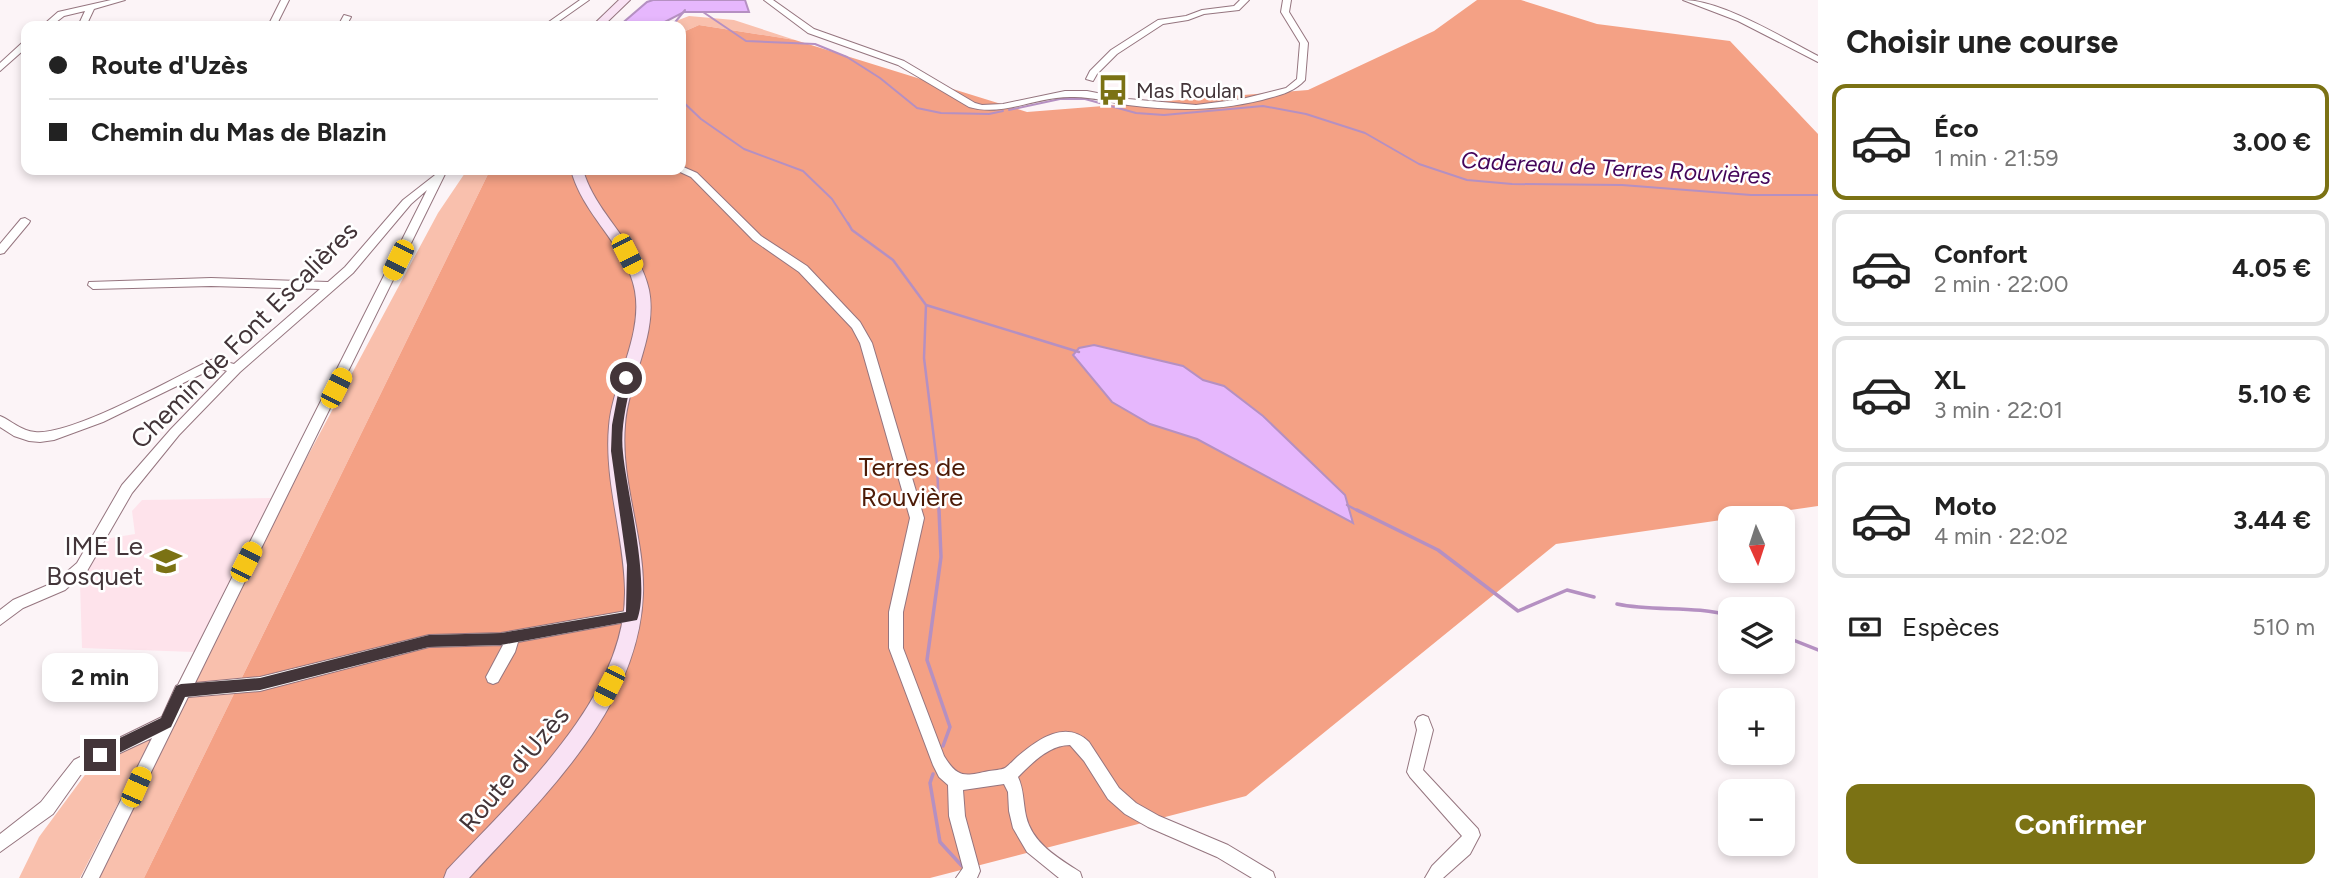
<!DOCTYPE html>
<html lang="fr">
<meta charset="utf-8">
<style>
:root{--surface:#fff;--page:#f2f2f2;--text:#222;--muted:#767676;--line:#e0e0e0;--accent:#7b7214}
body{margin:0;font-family:Figtree,sans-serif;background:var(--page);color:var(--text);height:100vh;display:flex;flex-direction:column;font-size:26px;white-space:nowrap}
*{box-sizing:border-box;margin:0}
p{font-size:23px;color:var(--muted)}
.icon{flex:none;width:38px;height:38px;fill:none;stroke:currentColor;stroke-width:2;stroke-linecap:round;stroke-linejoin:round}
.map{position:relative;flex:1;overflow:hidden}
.side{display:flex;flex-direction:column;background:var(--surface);width:525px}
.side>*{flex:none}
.top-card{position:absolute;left:21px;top:21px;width:665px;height:154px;border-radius:14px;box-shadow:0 4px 10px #0003;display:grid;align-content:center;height:154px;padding:0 28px;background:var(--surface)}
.needle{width:46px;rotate:177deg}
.buttons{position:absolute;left:1718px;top:506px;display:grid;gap:14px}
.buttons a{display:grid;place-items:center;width:77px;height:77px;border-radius:14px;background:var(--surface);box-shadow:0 4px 10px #0003;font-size:35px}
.end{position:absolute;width:32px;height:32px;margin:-16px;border:9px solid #433539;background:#fff;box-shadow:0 0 0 4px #fff}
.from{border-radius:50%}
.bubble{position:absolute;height:49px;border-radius:14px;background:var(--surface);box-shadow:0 4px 10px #0003;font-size:23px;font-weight:700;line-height:49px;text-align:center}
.car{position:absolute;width:21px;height:42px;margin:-21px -10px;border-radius:9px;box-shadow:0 0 5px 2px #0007;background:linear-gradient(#f5c518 24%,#345 0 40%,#f5c518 0 76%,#345 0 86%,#f5c518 0)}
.top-card b{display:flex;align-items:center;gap:24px;height:66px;font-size:26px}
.top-card b+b{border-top:2px solid var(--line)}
.top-card i{width:18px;height:18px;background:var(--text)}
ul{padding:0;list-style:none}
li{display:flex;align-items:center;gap:21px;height:116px;margin:0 14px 10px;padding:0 14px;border:4px solid var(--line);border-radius:14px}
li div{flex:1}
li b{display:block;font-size:26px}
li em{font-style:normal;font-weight:700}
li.active{border-color:var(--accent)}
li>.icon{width:63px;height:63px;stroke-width:1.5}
h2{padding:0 28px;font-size:32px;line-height:84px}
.pay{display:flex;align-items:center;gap:18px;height:77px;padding:0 28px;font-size:26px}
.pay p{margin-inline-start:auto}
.action{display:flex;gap:14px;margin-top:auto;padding:14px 28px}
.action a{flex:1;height:80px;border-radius:14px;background:var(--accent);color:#fff;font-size:28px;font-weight:700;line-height:80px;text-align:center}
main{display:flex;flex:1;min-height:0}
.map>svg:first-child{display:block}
.built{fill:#fee3eb}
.green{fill:#f9c0ad}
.forest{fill:#f4a185}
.water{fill:#e6b7fd;stroke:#b590c2;stroke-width:2}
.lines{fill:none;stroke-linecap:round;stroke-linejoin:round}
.stream-far2{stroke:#b590c2;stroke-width:2}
.stream-far1{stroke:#b590c2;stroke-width:2.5}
.stream{stroke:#b590c2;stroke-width:3.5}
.street-casing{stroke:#95757f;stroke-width:2}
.secondary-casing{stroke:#95757f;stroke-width:2}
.street{fill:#fff;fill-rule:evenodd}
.secondary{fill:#f9e2f4;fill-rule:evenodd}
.route{fill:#433539}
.labels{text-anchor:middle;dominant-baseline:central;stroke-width:5;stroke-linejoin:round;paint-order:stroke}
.far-poi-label{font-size:21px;fill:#433539;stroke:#fff;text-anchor:start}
.far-water-label{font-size:23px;font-style:italic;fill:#44055a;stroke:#fff}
.street-label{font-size:26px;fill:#433539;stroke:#fff}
.park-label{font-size:26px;fill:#4c1a06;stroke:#fff}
.poi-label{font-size:26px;fill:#433539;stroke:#fff;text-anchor:end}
</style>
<main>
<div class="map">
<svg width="1818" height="878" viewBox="0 0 1818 878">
<rect width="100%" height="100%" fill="#fcf4f7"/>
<path class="built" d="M271,498L194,652L82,648L80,583L105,539L135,534L132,511L142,500Z"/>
<path class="green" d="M689,16L734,20L795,40L699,25L681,33V26H663Z
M467,170H490L144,878H90L305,461L438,213Z
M152,737L80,878H19L39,837L90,768Z"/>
<path class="forest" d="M1477,0H1521L1597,24L1730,41L1818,134V506L1556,544L1246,796L930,878H144L490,170H681V33L699,25L795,40L1027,112L1308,90L1434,31Z"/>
<path class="water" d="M653,0H745L749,12H684L657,26H619L647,2Z
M1094,345L1183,366L1203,380L1224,386L1263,416L1345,495L1353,523L1197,439L1150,424L1112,402L1073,355L1079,348Z"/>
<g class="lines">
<path class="stream-far2" d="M703,12L746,41L815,44L847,57L880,78L917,108L941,113L989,114L1003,111
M672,26L685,10
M681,100L701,119L744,149L803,171L832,199L849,225
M1009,110L1060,99H1085L1136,113L1164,115L1263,106L1306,114L1365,133L1419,164L1467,180L1512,184L1622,185L1751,195H1818"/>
<path class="stream-far1" d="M848,223L852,230L893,260L926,305L924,358L937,463L939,512
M926,305L1079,352
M1347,505L1360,512"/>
<path class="stream" d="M939,510L941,557L927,660L950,727L943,746
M1357,510L1438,550L1518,611L1567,590L1594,597
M1617,604C1655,612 1694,605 1731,616
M1783,636L1818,650
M933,774L930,783L940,842L962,866"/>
<defs>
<path id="street" d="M111,0H125L94,9L86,26H78L85,11L64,16L51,26H42L58,12Z
M281,0H289L276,26H268Z
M580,0H589L552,26H543Z
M764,0H773L814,29L904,61L975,103L982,105L1003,104L1065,91H1087L1128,99L1196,105L1242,99L1286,88L1297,79L1300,43L1281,12L1283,0H1291L1289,12L1308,43L1305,80C1293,93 1279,95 1262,100C1216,111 1176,111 1128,105C1108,102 1090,96 1070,97C1035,97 1003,117 969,107L898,65L808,33Z
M1240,0H1249L1239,10L1204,14L1188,20L1163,24L1117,54L1097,74L1093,81L1086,79L1090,71L1111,50L1158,20L1186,16L1202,10L1234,6Z
M1683,0C1722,0 1783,38 1818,56V62L1738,21Z
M344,15L351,17L346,26H338Z
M23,42H26V48L0,71V63Z
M681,166L697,173L761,236L807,266L860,322L872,343L924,518L903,612V648L944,756C958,779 965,776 989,771C994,770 1001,770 1005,768C1009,765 1014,760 1017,757C1038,739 1066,719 1089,742L1119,788L1136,803L1159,816L1228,845L1273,872L1275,878H1252L1217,857L1148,827L1125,814L1108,799L1084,761L1070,745C1049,745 1032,763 1018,777C1024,790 1023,802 1026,816C1032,843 1058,858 1080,872L1082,878H1059L1027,852L1013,828L1009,811L1008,792L1004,784L963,790L965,816L980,871L977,878H956L963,868L949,816L948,785L939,777L933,765L889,648V612L910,518L860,343L852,328L799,272L753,240L691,177L678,171L677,170H681Z
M437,170H447L195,683L260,677L429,635L501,633L632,610L637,612L639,616L637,620L518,642L515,652L498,682L493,684L488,682L486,677L503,645L429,647L260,691L188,697L99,878H82L152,738L84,770L53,814L0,852V834L41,802L74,760L162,717L176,686L178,685L427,190L411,204L353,273L240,372L179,435L132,493L87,571L65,590L23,608L0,625V610L13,600L55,582L77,563L122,485L171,429L227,371L216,367L103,422L54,440L40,442L29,441L14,436L0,427V416C12,421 21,431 35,432C71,436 174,378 211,360L215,359L234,364L320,289L211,286L93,289L88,285L89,282L211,278L328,282L345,267L403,200L435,175Z
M25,218L30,221L29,223L4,253L0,254V244L21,219Z
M1423,715L1428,717L1433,730L1423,770L1478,829L1480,835L1470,854L1443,878H1425L1432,866L1462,836L1410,777L1407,772L1417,730L1415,722L1418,717Z"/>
<path id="secondary" d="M619,0H630L603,26H592Z
M571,170H583C596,215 639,244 649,290C658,335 628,381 625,425C620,482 645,537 643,594C639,709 541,799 469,878H444L447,870C515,797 627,698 625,590C624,535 604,481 609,426C613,381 643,336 635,291C627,246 583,216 571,170Z"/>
</defs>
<use href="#street" class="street-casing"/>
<use href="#secondary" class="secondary-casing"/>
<use href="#street" class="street"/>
<use href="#secondary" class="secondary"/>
</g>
<path class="route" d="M626,374L632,378C627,402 620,428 623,453C627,494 651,584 637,620L501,645L429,647L260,690L185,697L171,727L105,760H95V750L161,718L176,686L181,684L260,678L429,635L501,633L626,612L627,565L611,451L612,425L621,378Z"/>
<defs>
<symbol id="bus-bare" viewBox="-9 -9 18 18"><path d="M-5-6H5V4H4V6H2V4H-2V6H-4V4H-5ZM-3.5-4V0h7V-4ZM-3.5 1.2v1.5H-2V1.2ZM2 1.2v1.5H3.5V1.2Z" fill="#7b7214" stroke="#fff" stroke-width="2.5" paint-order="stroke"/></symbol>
<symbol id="school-bare" viewBox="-9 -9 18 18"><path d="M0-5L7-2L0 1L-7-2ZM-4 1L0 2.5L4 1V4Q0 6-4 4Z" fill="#7b7214" stroke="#fff" stroke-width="2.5" paint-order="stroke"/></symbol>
</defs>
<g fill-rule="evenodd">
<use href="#bus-bare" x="1091" y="68" width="44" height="44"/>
<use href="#school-bare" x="144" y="539" width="44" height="44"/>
</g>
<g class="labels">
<g class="far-poi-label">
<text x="1136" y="90">Mas Roulan</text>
</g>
<g class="far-water-label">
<text transform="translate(1616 168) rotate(3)">Cadereau de Terres Rouvières</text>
</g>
<g class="street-label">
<text transform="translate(244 335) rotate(-45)">Chemin de Font Escalières</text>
<text transform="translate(514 769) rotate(-50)">Route d'Uzès</text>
</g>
<g class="park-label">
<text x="912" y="467">Terres de<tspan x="912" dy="30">Rouvière</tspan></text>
</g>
<g class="poi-label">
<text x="143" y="546">IME Le<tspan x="143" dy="30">Bosquet</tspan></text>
</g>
</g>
</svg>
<div class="buttons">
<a><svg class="needle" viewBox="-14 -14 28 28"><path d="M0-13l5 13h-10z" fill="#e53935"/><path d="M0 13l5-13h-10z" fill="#767676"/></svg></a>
<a><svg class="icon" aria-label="layers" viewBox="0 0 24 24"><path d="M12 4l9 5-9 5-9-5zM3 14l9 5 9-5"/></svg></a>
<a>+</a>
<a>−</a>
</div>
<i class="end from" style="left:626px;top:378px"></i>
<i class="end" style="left:100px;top:755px"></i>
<div class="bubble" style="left:42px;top:653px;width:116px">2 min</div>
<i class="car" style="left:627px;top:254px;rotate:153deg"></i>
<i class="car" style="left:398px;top:260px;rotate:206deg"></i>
<i class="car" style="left:336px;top:388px;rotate:27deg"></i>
<i class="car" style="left:246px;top:562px;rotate:27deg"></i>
<i class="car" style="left:609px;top:686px;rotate:207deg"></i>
<i class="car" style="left:136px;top:787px;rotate:24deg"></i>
<div class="top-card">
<b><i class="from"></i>Route d'Uzès</b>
<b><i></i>Chemin du Mas de Blazin</b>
</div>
</div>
<section class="side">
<h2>Choisir une course</h2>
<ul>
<li class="active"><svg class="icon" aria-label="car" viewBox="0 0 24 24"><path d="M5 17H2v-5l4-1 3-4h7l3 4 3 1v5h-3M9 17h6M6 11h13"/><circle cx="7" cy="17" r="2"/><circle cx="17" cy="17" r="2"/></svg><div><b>Éco</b><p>1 min · 21:59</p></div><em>3.00 €</em></li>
<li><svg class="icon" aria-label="car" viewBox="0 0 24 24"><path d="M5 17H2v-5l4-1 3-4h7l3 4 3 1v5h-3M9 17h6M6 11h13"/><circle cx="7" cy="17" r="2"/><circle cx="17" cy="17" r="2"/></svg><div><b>Confort</b><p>2 min · 22:00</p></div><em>4.05 €</em></li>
<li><svg class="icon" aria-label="car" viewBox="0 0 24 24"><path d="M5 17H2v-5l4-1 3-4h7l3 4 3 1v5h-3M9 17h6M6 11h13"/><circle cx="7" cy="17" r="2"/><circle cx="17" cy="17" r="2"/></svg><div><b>XL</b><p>3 min · 22:01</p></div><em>5.10 €</em></li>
<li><svg class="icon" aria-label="car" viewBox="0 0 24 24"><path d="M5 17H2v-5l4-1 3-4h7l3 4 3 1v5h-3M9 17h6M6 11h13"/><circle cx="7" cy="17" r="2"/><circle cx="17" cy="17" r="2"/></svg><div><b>Moto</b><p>4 min · 22:02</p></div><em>3.44 €</em></li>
</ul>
<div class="pay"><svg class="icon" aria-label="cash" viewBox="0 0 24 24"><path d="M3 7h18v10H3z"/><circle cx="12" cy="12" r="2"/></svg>Espèces<p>510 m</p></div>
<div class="action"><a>Confirmer</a></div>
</section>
</main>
